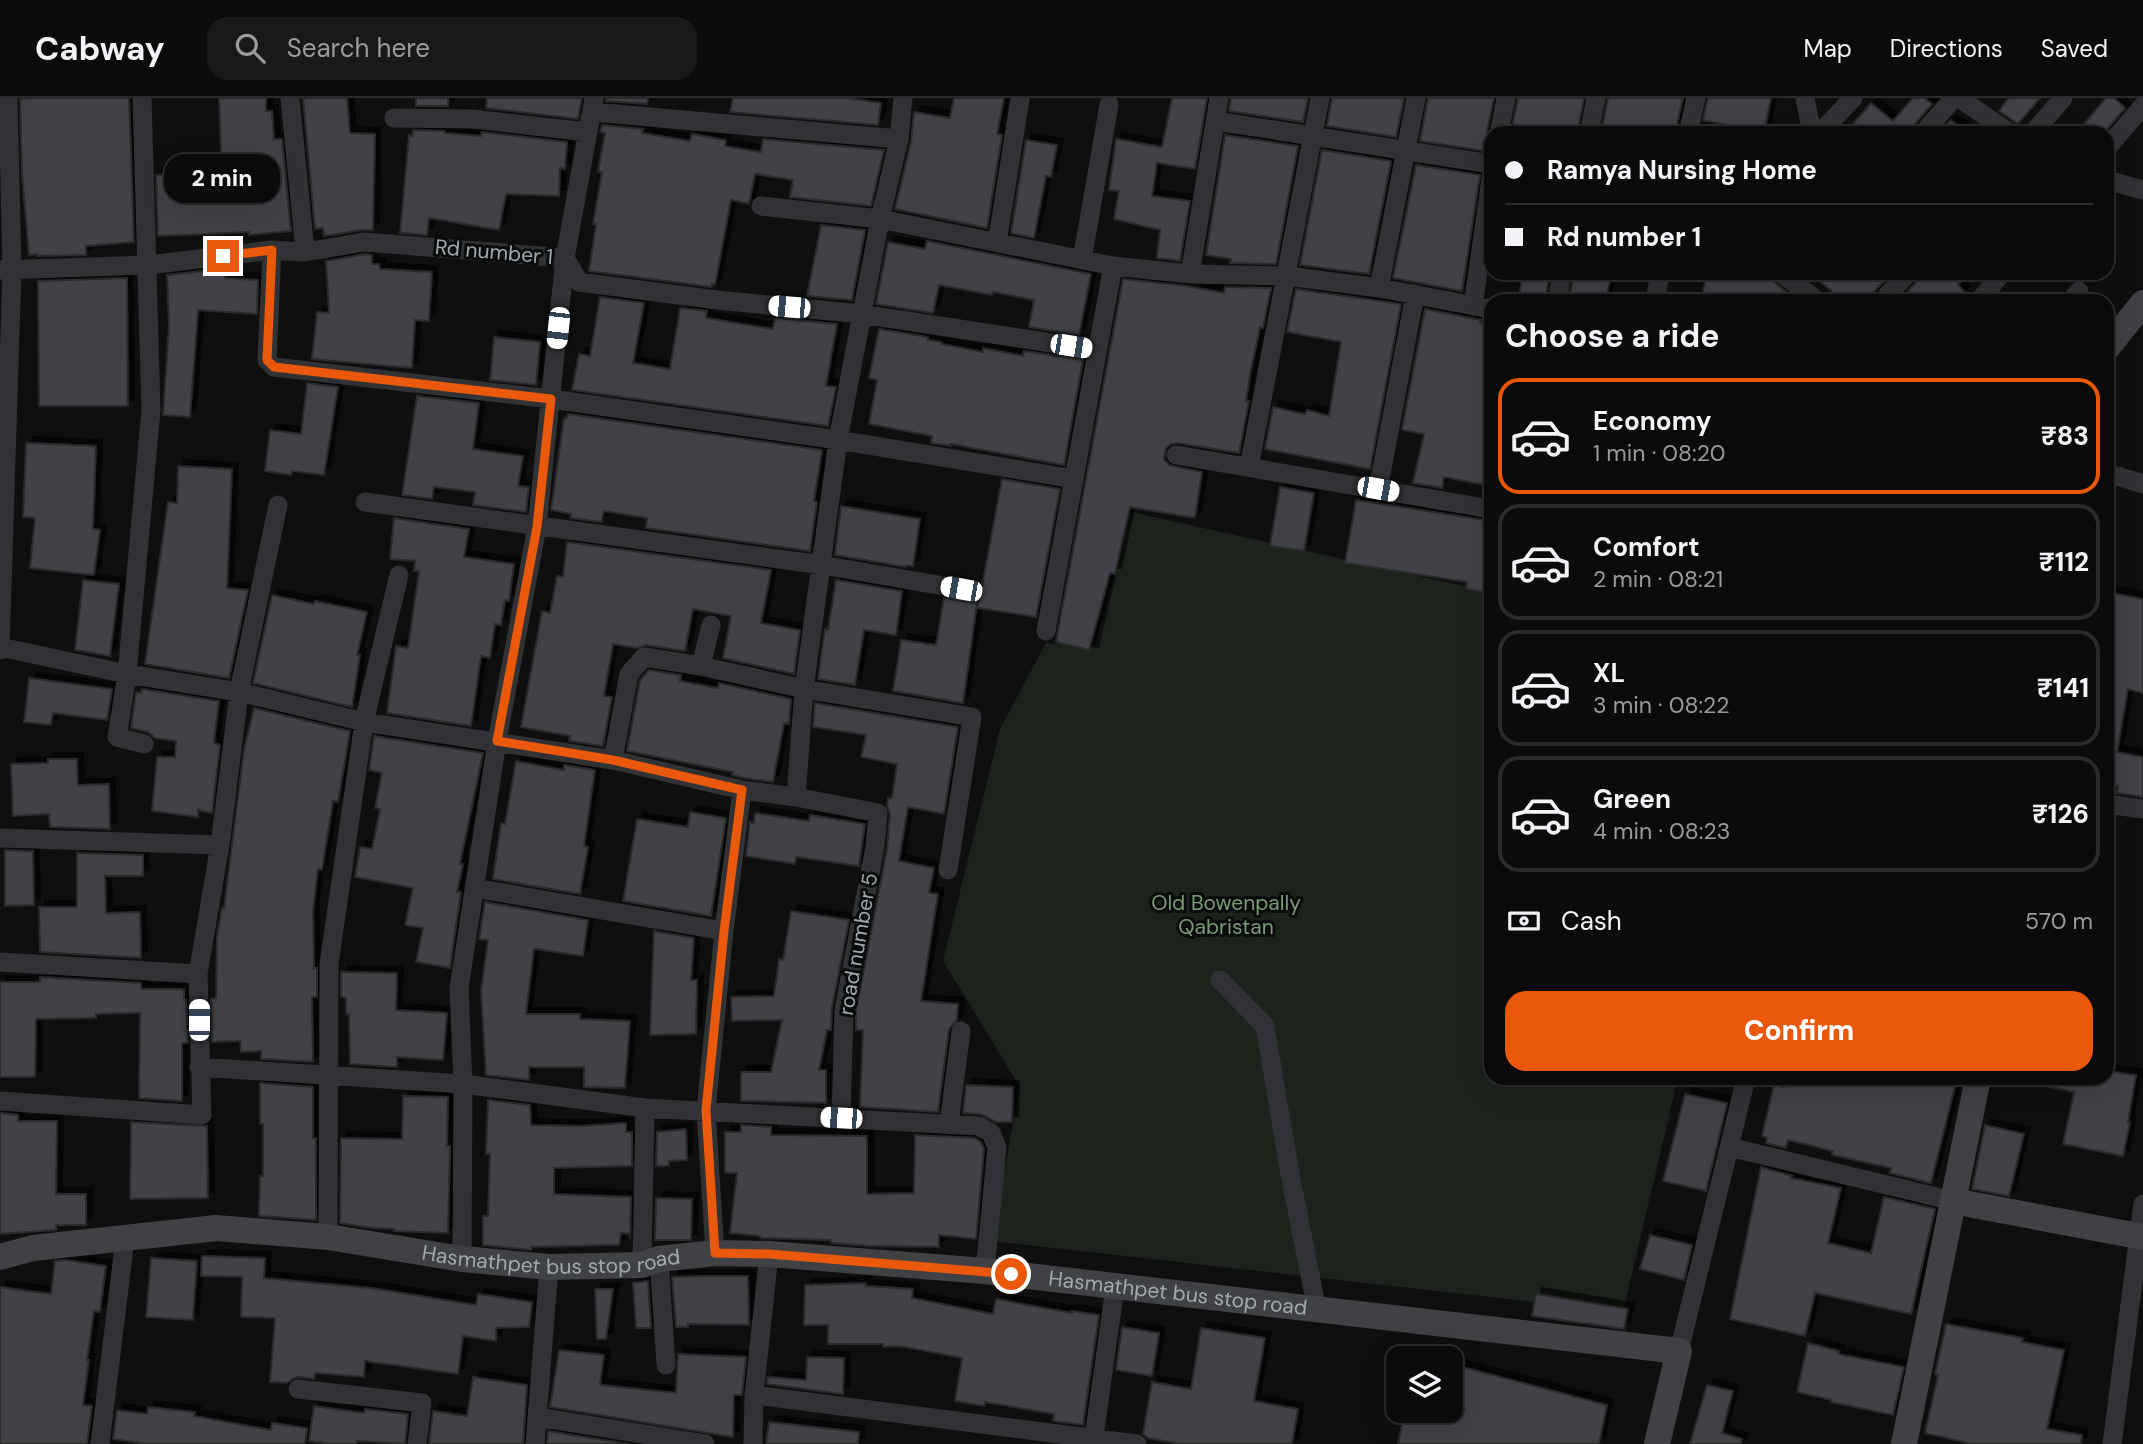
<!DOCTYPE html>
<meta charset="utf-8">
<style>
:root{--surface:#0b0b0c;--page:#19191a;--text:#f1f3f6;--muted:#9a9b9d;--line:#2b2b2d;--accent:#ea580c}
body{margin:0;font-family:"DM Sans",sans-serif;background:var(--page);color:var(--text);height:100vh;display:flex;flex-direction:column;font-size:26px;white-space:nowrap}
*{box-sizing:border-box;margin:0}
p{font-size:23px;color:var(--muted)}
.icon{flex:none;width:38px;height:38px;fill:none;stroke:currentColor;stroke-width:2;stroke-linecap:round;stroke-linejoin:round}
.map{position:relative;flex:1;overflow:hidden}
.side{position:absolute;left:1484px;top:196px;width:630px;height:791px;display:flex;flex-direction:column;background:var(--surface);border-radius:21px;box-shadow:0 7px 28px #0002,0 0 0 2px var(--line)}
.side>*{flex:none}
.guide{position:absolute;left:1484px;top:28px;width:630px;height:154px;border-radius:21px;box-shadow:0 7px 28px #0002,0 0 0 2px var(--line);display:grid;align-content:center;height:154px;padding:0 21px;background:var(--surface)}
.controls{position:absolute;left:1386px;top:1248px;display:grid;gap:14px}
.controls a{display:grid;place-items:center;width:77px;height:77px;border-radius:14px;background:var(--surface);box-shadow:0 7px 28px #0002,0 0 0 2px var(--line);font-size:35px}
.end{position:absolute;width:32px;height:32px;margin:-16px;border:9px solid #ea580c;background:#fff;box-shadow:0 0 0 4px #fff}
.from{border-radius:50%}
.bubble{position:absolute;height:49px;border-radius:21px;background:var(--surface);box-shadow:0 7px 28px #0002,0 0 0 2px var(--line);font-size:23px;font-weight:800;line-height:49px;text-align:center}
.car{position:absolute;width:21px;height:42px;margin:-21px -10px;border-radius:9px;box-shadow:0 0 5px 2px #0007;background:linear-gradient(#fff 24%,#345 0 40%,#fff 0 76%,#345 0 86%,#fff 0)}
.guide b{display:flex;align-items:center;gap:24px;height:66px;font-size:26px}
.guide b+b{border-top:2px solid var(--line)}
.guide i{width:18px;height:18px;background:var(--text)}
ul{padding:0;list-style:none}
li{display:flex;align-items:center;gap:21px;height:116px;margin:0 14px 10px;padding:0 7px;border:4px solid var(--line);border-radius:21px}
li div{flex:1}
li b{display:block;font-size:26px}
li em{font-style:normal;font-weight:800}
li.current{border-color:var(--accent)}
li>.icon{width:63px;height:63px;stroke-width:1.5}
h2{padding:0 21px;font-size:32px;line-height:84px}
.pay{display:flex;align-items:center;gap:18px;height:77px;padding:0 21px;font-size:26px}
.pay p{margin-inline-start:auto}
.cta{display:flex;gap:14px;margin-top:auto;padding:14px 21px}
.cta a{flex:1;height:80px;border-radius:21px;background:var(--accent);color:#fff;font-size:28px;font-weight:800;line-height:80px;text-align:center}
header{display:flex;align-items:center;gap:42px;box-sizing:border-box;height:98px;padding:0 35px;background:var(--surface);border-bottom:2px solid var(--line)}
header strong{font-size:33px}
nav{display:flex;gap:38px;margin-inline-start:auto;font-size:24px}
.search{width:490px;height:63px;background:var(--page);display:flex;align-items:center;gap:18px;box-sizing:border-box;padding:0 24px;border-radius:21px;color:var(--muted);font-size:26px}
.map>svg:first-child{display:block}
.green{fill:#1c231c}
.building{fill:#404346;stroke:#292a2c;stroke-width:2;filter:url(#shadow)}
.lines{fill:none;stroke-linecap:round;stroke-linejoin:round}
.street{stroke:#313235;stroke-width:19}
.secondary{stroke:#3f4145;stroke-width:26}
.route{stroke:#ea580c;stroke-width:9}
.labels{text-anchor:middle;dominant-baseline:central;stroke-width:6;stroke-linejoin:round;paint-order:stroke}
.street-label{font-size:21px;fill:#a1a9b0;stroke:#0a0b0b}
.park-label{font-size:21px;fill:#7d9b79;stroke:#0a0b0b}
</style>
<header>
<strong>Cabway</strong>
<div class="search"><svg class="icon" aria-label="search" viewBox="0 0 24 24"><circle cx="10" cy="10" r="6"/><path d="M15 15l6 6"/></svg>Search here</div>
<nav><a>Map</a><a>Directions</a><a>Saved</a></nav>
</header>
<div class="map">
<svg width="2143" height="1346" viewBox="0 0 2143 1346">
<defs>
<filter id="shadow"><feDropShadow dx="6" dy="-6" stdDeviation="0" flood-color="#0009"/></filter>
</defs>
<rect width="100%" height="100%" fill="#0f0f10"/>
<path class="green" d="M1131,414L1491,494V980H1678L1623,1214L991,1143L1020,989L943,863L1000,631L1046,545L1099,550Z"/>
<path class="building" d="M34,0H129L134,144L86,148V157L37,158V156L29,157L22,76L20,1Z
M219,0H266V13H272L274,41H282L291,133L249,137V134L158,138L156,77L222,74Z
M303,0H347L350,35L375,36L373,132H362L324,138L323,130L315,131Z
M416,0H448V8H416Z
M487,0H582L578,21L486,10Z
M606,0H648L647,6L606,3Z
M733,0H848L881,5L878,27L730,14Z
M954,0H1004L997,36L1002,37L987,130L895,111L911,44L914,14L950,20Z
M1172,0H1207L1195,71L1157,65L1152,98L1190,103L1180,163L1157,160L1160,132L1114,121L1119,93L1109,92L1116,41L1162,49Z
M1231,0H1308L1303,24L1229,13Z
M1332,0H1404L1396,39L1327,28Z
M1428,0H1494L1487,33L1491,44V54L1420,43Z
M1518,0H1584L1577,35H1511Z
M1608,0H1683L1675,35H1601Z
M1708,0H1771L1764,35L1703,22Z
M1913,0H1925L1932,6L1914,27L1911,35H1845L1871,5L1893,23Z
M2009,0H2040L2018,26L1999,13Z
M2106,0H2114L2125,10L2104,35H2076Z
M1951,22L1967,35H1939Z
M602,27L643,31L642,35L690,43L692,36L726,42L725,48L761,54L763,41L884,52L871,108L790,99L793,82L755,76L749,106L731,102L715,187L712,186V189L589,173L596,126H593L602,74H598L605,35L600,34Z
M413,32L445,33V35L481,38L482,34L567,44L565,71L560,70L559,98L506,96L499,132L429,120L427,137L400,135L409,37L413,38Z
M1225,37L1298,48L1276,166L1230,165L1231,161L1206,157Z
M1026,42L1057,47L1051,79L1046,78L1034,140L1011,135Z
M1322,52L1391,63L1369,176L1300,167Z
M1416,67L1480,77L1462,193L1393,180Z
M821,127L865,132L852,202L807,198Z
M927,143L1091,176L1079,237L1029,229L1034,202L993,194L992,197L939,187L933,215L876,206L888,144L925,151Z
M365,156L372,157V166H379L380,171L432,174L429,223L415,222L412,270L312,261L317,214L329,215L326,163Z
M212,172L226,173L225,180L258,182L257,216L198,212L190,319L163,317L169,227L167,177Z
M1523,175H1550L1545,203H1518Z
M1574,175H1612L1605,203H1569Z
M1707,175H1740L1772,182L1790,197L1789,203H1701Z
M1810,175H1891L1873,195L1870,203H1843Z
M1920,175H1967L1958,187L1964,193L1955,203H1899L1917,183Z
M127,180L128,308H39L38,183Z
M1123,181L1187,188L1224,195L1225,189L1271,190L1263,230L1260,229L1250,277L1246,303H1249L1239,355L1178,345L1171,346L1166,350L1164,361L1169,367L1202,374L1195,420L1130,409L1115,476L1110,475L1089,552L1056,544Z
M1296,191L1401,206L1370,371L1265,351L1273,309L1305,316L1307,312L1329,318L1341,244L1287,234Z
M600,199L644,205L633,265L670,271L680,210L707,213L706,220L773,231L775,220L837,226L826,288L836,289L828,328L572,292L579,256L590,258Z
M1425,211L1481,222L1480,225L1491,228V388L1444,379L1442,390L1413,385L1424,336L1402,332Z
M879,231L928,239V242L942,244V246L983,254V250L1023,258L1024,253L1083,262L1064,367L951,346V348L931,345L932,338L869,326L877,282L869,280Z
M494,239L540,244L536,287L490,282Z
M307,285L338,289L324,377L292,373L291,377L265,373L270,332L301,336Z
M417,298L479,305L473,351L523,358L518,388L529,389L526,414L473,407L475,394L434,389L432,401L402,397Z
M568,316L822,352L814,403L817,404L810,453L646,430L647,420L604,413L601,424L570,420L571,416L551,412L564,320H567Z
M26,345L96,348L93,431L100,432L94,477L30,470L35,420L23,419Z
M178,368L232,371L227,490L248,492L229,580L145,566L168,404L177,405Z
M1002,381L1060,391L1036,519L978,510Z
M1280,389L1314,395L1304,453L1270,448Z
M1356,402L1491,423L1489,495L1466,491L1467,484L1345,465Z
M841,408L920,421L913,468L907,467L906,469L835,457Z
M394,420L469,431L464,459L514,466L509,503L505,502L501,527L495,526L490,560L481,558L471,628L387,615L396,548L408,550L419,473H414L415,463L390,461Z
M567,444L771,472L761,525L800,532L794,576L723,560L731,518L693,511L685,553L646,547L636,550L613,546L604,598L612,599L603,648L569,643L570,638L521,629L542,513L550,515L557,478L563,479Z
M83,482L119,486L110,558L75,552Z
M836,482L902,493L896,537L864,532L855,587L818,581L825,531L828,532Z
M2107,494L2143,501V595L2128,591L2117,654L2143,659V699L2117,695L2118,688L2107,687Z
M272,497L314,506L315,503L367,514L357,557H360L352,609L253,585Z
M944,500L977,505L963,605L893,593L901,542L936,547Z
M649,572L681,577L680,583L718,590L719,585L791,601L789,626L784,625L773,684L744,680L732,677L733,674L627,653L640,582Z
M29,580L112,591L107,622L53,615L51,627L24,624Z
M142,591L219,603L214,645L220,647L212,715L198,712V719L152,713L157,659H175L176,643L155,640L148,634L131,630L136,594L141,595Z
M815,605L958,629L944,716L908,709L899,763L934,770L929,795L938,796L921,903L958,906L957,922L949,931L938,1014L860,1009L863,932H856V912L887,751L890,716L887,707L888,700H892L897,666L861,659L866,637L813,629Z
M254,610L350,633L338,704L333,703L322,772L318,771L313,812L314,870H317V899H312L313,964L261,961V953L241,954L240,943L212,944L211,901L216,900L217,838L222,810H224L244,652Z
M374,638L483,655L460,766H463L457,794H461L450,870L416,864L423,830L405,827L413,790L355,779L360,749L372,751L380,711L375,710L382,675L369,672Z
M48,661H77L78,687L109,686L110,731L50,729L49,716L13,718L11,666L48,665Z
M516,663L564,672V667L595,672L584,748L588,749L580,796L493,781L501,725L505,726Z
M690,714L726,720L711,818L623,803L637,721L688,729Z
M755,715L809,723L810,717L865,726L859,768L796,759L795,766L746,758L750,724L754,725Z
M5,752L33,753L34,807L5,808Z
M77,755L143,757V778H105L106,815L140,814L141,860L40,854L39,809H77Z
M485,804L588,822L583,858L534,851L526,916H580V921L630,923L625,990L584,989V969H529V982L486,977L481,893L488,842L479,841Z
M791,813L849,822L832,909L831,932H827L819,972H826V1005L741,1003V974H771L782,922L732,923L731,899L774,898L779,861L783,862Z
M654,833L694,840L691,882H697L696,936L650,937Z
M341,874L397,875L396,912L447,915L443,962L397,959V969L350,966L349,916H346V900L341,899Z
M40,879L141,885V891H184V902H186L188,945H182V1003L139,1000L140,915L96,916V920L36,921L35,979H0V884H40Z
M2107,973L2136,977L2128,1024H2130L2123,1058L2063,1046L2074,994L2042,987L2043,980H2107Z
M1786,980H1957L1931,1085L1890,1075L1891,1070L1832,1057L1833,1053L1788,1042L1786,1050L1766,1045L1767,1040L1762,1038L1774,987L1784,989Z
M260,985L313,989V1040H316V1122L259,1118L260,1078H263V1026H260Z
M966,987L1013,989L1012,1024H996L980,1016L963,1015Z
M1685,996L1727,1005L1706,1093L1663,1083Z
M403,998L448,999L447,1048H450L448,1135L394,1133V1131L371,1130L340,1125L341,1040L402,1041Z
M488,1002L530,1007L531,1027L581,1028L626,1025V1034H632V1068L554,1070V1096L631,1099L630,1141V1136L621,1135L619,1147L531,1149V1152L483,1147V1118H488L490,1056H486Z
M0,1015L18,1017V1023H57L56,1096H86V1127H56V1132L0,1136Z
M131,1024L207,1028L208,1100L130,1101Z
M741,1027L771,1029V1037L867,1038V1096L914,1095L915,1037L975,1040L981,1044L984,1051L976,1141L939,1137V1149L870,1148L831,1145V1142L760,1140V1138L730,1135L737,1075H725V1034H741Z
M1985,1027L2024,1036L2009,1098L1972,1091Z
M686,1031L687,1062L669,1063V1068H656L657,1034Z
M1761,1069L1792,1078L1791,1080L1841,1090L1828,1145L1871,1155L1884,1099L1935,1111L1911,1216L1815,1195L1805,1238L1730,1221Z
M656,1100L692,1101L691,1142H655Z
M1650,1137L1692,1147L1684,1182L1640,1171Z
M202,1158L265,1160L264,1180L371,1190L476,1207L478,1196L532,1204L529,1229L496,1230V1243L463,1238L458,1276L365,1263L364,1279L315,1275L314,1281L299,1279L293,1280L287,1285L270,1284L275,1220L241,1219L242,1179L201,1178Z
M151,1160L197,1163L193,1222L146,1219Z
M66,1162L106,1168L100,1214L94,1213L87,1262H89L83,1307L92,1308L87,1346H0V1189L51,1196L55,1163Z
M703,1178H748L749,1227L688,1226V1229H676L672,1179Z
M648,1183L651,1230H636L633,1185Z
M866,1185V1188L913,1191L912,1200L993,1216L996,1201L1072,1215V1213L1099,1217L1083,1327L1053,1323L1054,1316L985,1304L984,1308L955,1303L962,1260L900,1248L883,1249V1246H828V1227H804L805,1187Z
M595,1191H613L606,1241H597Z
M1536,1196L1628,1211L1624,1231L1532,1218Z
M1946,1226L2023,1240L2022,1244L2064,1252L2047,1331L2082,1337L2081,1346H1971L1925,1335L1938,1277L1935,1276Z
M1122,1229L1159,1235L1152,1278L1116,1272Z
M1201,1230L1265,1240L1254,1303L1298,1311L1292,1346H1180L1148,1340L1143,1336L1152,1284L1191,1291Z
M1808,1245L1839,1253L1838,1256L1904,1269L1893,1317L1831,1304L1832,1302L1797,1294Z
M559,1252L604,1257L600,1285L602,1287L676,1295L678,1256L746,1259L742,1297H734L733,1339L550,1309Z
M807,1259L844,1260L843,1296L767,1286L768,1279L806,1282Z
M1451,1266L1607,1307L1599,1346H1398L1405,1312H1451Z
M473,1279L527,1287L523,1346H429L433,1313L467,1318Z
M1707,1287L1733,1293L1722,1335L1742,1341L1741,1346H1690Z
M314,1308L364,1315L365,1311L408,1316L405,1346L357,1343V1346H330L309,1343Z
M148,1309L195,1314L194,1318L271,1332L272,1325L307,1330L305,1346H146L113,1341L117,1312L147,1316Z
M769,1324L859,1334L858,1346H766Z
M548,1333L628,1346H547Z"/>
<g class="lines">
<path class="street" d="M142,0L151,312L127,576L117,639L144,646
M290,0L305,154
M1805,0L1812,35
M1959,0L2010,35
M593,14L899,41
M394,20L473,21L587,34
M1216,23L1491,66
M1499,35L1506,0
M1589,35L1596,0
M1688,35L1696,0
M1820,35L1853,0
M1923,35L1954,0
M2033,35L2063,0
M2107,50L2143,8
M2107,82L2143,92
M761,108L880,121L1113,168L1190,176L1287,178L1379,190L1491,211
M997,145L1020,1
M272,152L267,262L274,269L551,301L838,342L1074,381
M1082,162L1109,7
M0,172L149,167L272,152L305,154L364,144L565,160L579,184L717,202L861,216L1097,252
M1781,175L1818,203
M1190,176L1219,0
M1379,190L1416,0
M1557,203L1562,175
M1655,203L1660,175
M1882,203L1908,175
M1979,203L2002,175
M2070,203L2079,193
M1473,208L1491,81
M1176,357L1491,411
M1249,369L1320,0
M2107,375L2143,386
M1378,392L1415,196
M365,404L822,467L961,491
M1046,533L1113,168
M0,549L127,576L239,594L364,624L613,662L742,692L796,699L878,715L875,749L844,911L841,1020
M0,552L12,171L8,0
M701,568L711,527
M613,662L629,576L644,559L701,568L804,591L972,619L948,772
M796,699L804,591L838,342L880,121L899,41L903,0
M2107,706L2143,711
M0,740L220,747
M474,790L724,833
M0,864L198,876
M1220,882L1265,928L1290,1076L1317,1212
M199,969L463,986L645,1010L979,1028L991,1035L997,1049L985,1173
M0,1003L202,1017L198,876L220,747L239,594L278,407
M949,1025L961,933
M1729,1049L1953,1103
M328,1139L329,866L364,624L399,477
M715,1155L706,1012L724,833L742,692
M462,1161L463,986L459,890L497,643L537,429L565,160L594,0
M659,1161L666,1267
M642,1167L645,1010
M1679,1253L1746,980
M298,1291L422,1305L417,1346
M754,1297L1137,1346
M537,1319L705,1346
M100,1346L125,1141
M535,1346L549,1169
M753,1346L754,1297L769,1156
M1093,1346L1115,1189
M2112,1346L2143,1106"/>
<g class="secondary">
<path d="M2107,250L2143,205"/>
<path d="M1953,1103L2143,1139"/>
<path id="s1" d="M0,1159L33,1150L216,1130L328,1139L462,1161L549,1169L642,1167L659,1161L715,1155L769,1156L985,1173L1679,1253L1657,1346"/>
<path d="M1904,1346L1978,980"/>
</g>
</g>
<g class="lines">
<path class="route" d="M223,158L272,152L267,262L274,269L551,301L537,429L497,643L613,662L742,692L724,833L706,1012L715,1155L769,1156L1011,1176"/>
</g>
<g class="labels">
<g class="street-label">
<text transform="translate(494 154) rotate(5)">Rd number 1</text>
<text transform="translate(858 846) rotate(-80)">road number 5</text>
<text stroke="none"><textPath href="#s1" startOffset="556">Hasmathpet bus stop road</textPath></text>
<text stroke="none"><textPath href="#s1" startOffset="1186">Hasmathpet bus stop road</textPath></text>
</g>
<g class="park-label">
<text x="1226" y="805">Old Bowenpally<tspan x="1226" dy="24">Qabristan</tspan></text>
</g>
</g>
</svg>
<div class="controls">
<a><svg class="icon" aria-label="layers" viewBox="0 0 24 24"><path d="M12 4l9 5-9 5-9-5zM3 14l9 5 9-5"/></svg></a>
</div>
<i class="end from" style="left:1011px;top:1176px"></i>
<i class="end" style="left:223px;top:158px"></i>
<div class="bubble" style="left:164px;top:56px;width:116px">2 min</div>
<i class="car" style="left:789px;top:209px;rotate:275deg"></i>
<i class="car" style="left:558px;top:230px;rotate:186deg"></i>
<i class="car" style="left:1071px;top:248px;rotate:99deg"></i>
<i class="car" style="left:1378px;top:391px;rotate:100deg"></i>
<i class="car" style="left:961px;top:491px;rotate:280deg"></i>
<i class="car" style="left:199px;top:922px;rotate:0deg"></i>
<i class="car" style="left:841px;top:1020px;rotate:273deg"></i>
<div class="guide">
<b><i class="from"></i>Ramya Nursing Home</b>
<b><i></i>Rd number 1</b>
</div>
<section class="side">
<h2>Choose a ride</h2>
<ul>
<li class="current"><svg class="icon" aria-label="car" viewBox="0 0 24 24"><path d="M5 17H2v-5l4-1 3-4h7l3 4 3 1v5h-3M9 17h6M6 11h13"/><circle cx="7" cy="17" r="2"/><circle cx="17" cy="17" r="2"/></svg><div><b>Economy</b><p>1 min · 08:20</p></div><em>₹83</em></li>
<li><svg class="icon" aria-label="car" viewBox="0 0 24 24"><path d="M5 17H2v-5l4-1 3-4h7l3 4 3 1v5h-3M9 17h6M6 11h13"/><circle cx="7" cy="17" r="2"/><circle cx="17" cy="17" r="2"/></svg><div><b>Comfort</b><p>2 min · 08:21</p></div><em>₹112</em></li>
<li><svg class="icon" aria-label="car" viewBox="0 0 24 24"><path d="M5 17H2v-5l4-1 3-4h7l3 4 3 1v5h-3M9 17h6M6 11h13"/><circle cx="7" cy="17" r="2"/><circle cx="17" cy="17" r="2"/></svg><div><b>XL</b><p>3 min · 08:22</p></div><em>₹141</em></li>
<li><svg class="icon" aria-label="car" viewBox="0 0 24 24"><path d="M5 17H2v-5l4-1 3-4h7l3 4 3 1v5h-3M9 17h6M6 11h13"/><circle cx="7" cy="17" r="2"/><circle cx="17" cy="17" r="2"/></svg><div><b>Green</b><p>4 min · 08:23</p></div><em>₹126</em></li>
</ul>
<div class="pay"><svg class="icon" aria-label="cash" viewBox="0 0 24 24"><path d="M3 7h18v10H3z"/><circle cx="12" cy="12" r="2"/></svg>Cash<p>570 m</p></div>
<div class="cta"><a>Confirm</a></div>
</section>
</div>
